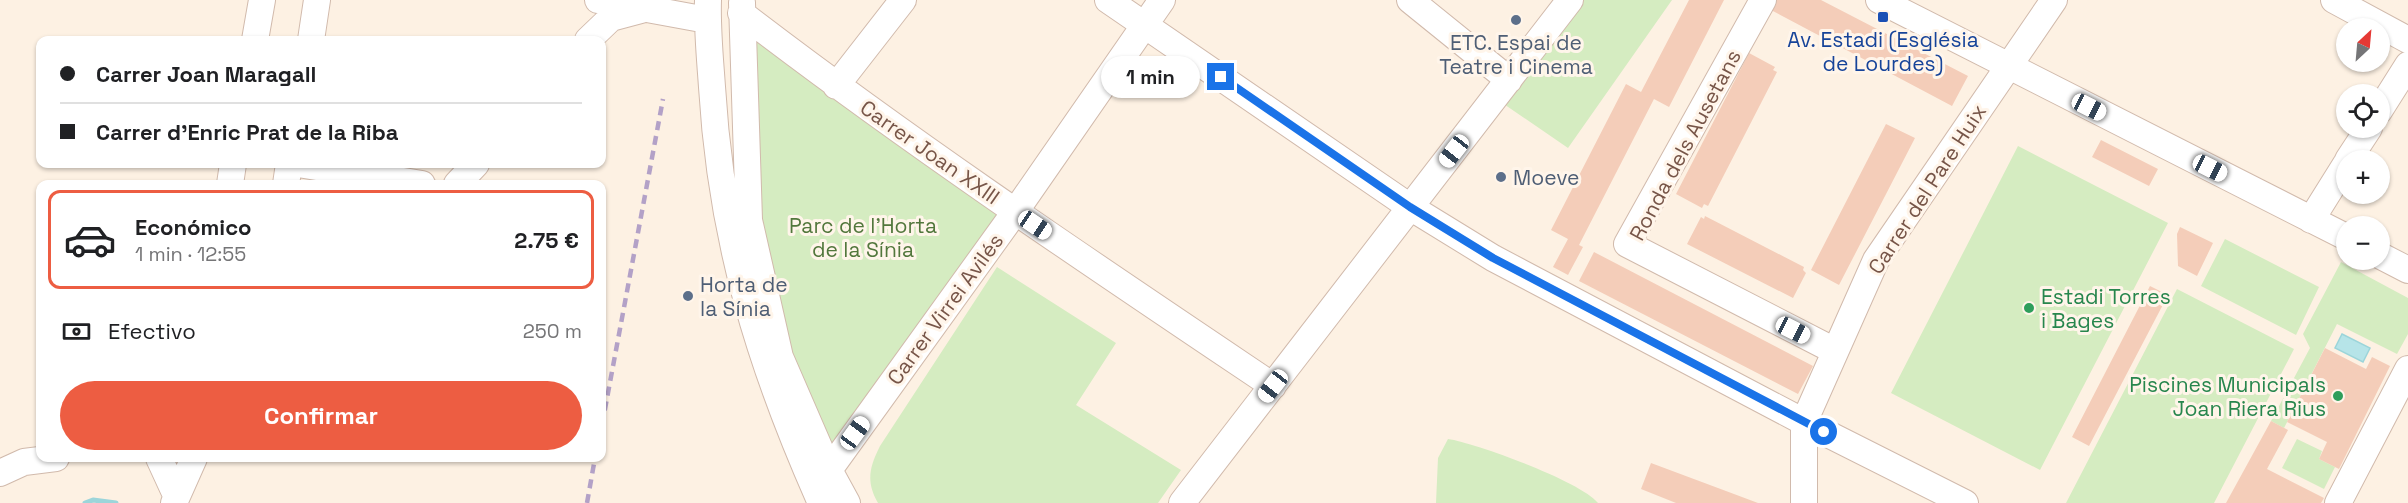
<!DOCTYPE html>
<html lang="es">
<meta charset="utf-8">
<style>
:root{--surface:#fff;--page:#f2f2f2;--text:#202124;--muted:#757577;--line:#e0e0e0;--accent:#ed5d42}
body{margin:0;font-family:"Space Grotesk",sans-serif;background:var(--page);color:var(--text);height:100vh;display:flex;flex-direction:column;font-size:22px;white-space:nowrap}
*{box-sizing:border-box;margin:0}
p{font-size:20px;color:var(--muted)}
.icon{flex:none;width:33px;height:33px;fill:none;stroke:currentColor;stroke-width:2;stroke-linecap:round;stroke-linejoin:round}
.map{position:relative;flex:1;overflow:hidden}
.details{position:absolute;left:36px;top:180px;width:570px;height:282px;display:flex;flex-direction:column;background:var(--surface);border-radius:12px;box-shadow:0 2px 4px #0004}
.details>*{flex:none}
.guide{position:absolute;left:36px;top:36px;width:570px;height:132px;border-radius:12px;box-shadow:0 2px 4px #0004;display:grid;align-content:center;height:132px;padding:0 24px;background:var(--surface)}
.needle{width:39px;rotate:26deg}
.controls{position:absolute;left:2336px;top:18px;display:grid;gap:12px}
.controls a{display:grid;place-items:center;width:54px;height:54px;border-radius:50%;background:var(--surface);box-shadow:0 2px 4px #0004;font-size:30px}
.end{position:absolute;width:27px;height:27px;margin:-14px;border:8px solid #1a73e8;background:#fff;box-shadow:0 0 0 3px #fff}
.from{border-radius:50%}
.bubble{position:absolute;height:42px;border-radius:21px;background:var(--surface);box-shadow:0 2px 4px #0004;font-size:20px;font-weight:700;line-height:42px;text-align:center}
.car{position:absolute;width:18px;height:36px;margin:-18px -9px;border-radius:8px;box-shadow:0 0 4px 2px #0007;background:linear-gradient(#fff 24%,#345 0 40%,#fff 0 76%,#345 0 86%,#fff 0)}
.guide b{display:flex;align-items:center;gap:21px;height:57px;font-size:22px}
.guide b+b{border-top:2px solid var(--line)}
.guide i{width:15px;height:15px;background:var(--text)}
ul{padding:10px 0 0;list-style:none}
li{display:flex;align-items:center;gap:18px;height:99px;margin:0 12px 9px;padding:0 12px;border:3px solid transparent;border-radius:12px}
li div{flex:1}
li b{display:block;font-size:22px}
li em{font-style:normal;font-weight:700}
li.active{border-color:var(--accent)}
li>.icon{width:54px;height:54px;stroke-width:1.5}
.pay{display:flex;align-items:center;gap:15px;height:66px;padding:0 24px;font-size:22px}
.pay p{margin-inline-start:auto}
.action{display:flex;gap:12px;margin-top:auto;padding:12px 24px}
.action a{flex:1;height:69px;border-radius:36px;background:var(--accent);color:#fff;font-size:24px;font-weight:700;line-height:69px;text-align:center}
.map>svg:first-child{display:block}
.green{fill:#d5ecc1}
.water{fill:#b6e4e8;stroke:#9cd5da;stroke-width:1.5}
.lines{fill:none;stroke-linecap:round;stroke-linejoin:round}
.stream{stroke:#9cd5da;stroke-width:5}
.building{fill:#f4cdb9}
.minor-casing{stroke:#d1baac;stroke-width:28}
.minor{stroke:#fff;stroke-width:26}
.rail{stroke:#b3a1c7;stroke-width:4.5;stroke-dasharray:9 6;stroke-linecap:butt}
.route{stroke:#1a73e8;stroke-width:8}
.transit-dot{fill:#1a4fb4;stroke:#fff5ea;stroke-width:2}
.service-dot{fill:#5c6f8a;stroke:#fff5ea;stroke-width:2}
.leisure-dot{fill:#2e9e5b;stroke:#fff5ea;stroke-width:2}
.labels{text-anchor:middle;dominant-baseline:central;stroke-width:6;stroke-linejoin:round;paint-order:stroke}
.transit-label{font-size:21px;fill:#164399;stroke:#fff5ea}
.service-label{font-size:21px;fill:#4e5e75;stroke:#fff5ea;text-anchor:start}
.street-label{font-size:21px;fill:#775548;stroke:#fff5ea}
.park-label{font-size:21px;fill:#52773c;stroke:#fff5ea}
.leisure-label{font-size:21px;fill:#27864d;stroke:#fff5ea;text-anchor:start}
</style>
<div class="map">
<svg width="2408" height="503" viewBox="0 0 2408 503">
<rect width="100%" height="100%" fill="#fdf1e3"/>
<path class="green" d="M1570,0H1672L1568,148L1495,98Z
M741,13L1015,212L829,470L749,220Z
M2018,146L2168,223L2040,470L1891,393Z
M2225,239L2319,287L2296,335L2201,286Z
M2341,262L2408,298V334L2397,354L2337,324L2284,428L2271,421L2310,348L2303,334Z
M997,267L1116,343L1076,405L1181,470L1158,503H878C866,482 869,468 880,446Z
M2177,289L2294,349L2214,503H2066Z
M1448,439C1476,443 1582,482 1598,503H1436L1438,458Z
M2297,439L2322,451L2319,459L2335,467L2324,489L2282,468Z"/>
<path class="water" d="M2342,334L2370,348L2363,362L2335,348Z"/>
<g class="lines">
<path class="stream" d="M85,503L93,500L116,503"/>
</g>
<path class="building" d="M1689,0H1724L1669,107L1654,99L1579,245L1583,247L1568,275L1553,267L1568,239L1551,230L1626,84L1641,92Z
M1776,0H1821L1968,76L1952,106L1771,10Z
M1749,53L1775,67L1773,70L1777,72L1708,206L1704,204L1702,208L1676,194Z
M1886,124L1915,138L1839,285L1811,270Z
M2101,140L2158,169L2149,186L2092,157Z
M1705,216L1804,267L1803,270L1806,273L1793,298L1687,244L1701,217L1704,219Z
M2180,227L2213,243L2197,276L2178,266L2177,234Z
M1594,252L1813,366L1798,394L1579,281Z
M2150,286L2168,295L2089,446L2072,437Z
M2325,348L2366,369L2372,357L2390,366L2339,469L2319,459L2327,442L2287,422Z
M2271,421L2288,430L2267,469L2324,498L2321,503H2226Z
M1651,463L1734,494L1758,503H1676L1641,489Z"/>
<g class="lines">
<defs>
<path id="minor" d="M598,0L707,20
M708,0C707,29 710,58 712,87C721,239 759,364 821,503
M1108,0L1410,207L1493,258L1804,422L1965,503
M1410,0L1509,80
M1763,0L1627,244L1835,351
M1879,0L2346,237
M2334,0L2408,40
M742,3L749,220L780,357L829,470L847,503
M741,13C913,145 1093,265 1273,386
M255,40L262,0
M311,40L317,0
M588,40L611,18L641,10
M836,86L903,0
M2379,111L2408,65
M2348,160L2369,128
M298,164L422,184
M230,184L233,164
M286,184L289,164
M457,184L476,164
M2311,220L2346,164
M2379,255L2408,270
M159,458L176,495
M829,470L1015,212L1162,0
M0,473L24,462L56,458
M174,503L194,458
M1182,503L1570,0
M1804,503V422L1876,260L2054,0
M2338,503L2408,369"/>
</defs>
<use href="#minor" class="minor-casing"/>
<use href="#minor" class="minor"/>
<path class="rail" d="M602,425L663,99
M587,503L595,458"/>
</g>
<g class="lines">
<path class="route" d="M1221,77L1410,207L1493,258L1824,432"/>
</g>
<rect class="transit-dot" x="1877" y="11" width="12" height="12" rx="3"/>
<g class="service-dot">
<circle cx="1516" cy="20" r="6"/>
<circle cx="1501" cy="177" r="6"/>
<circle cx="688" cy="296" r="6"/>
</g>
<g class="leisure-dot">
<circle cx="2029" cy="308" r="6"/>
<circle cx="2338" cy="396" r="6"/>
</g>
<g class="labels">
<g class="transit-label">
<text x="1883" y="39">Av. Estadi (Església<tspan x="1883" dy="24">de Lourdes)</tspan></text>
</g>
<g class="service-label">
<text x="1516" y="42" text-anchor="middle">ETC. Espai de<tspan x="1516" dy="24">Teatre i Cinema</tspan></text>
<text x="1513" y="177">Moeve</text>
<text x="700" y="284">Horta de<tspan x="700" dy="24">la Sínia</tspan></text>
</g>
<g class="street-label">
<text transform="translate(1685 145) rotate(-62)">Ronda dels Ausetans</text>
<text transform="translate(930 152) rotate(35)">Carrer Joan XXIII</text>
<text transform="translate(1927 189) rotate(-57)">Carrer del Pare Huix</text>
<text transform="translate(945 309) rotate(-54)">Carrer Virrei Avilés</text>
</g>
<g class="park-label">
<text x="863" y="225">Parc de l'Horta<tspan x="863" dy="24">de la Sínia</tspan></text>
</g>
<g class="leisure-label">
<text x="2041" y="296">Estadi Torres<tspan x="2041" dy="24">i Bages</tspan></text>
<text x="2326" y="384" text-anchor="end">Piscines Municipals<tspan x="2326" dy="24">Joan Riera Rius</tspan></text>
</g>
</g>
</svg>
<div class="controls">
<a><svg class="needle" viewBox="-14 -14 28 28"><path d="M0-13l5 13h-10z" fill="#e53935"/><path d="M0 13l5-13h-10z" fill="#757577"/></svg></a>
<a><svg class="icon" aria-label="locate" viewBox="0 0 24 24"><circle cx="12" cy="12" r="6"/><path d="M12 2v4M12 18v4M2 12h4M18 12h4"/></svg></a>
<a>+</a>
<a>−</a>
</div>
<i class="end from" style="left:1824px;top:432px"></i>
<i class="end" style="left:1221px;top:77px"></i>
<div class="bubble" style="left:1101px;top:56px;width:99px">1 min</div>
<i class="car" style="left:2089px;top:107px;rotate:117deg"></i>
<i class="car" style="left:1454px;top:151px;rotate:218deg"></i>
<i class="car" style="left:2210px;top:168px;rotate:117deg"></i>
<i class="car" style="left:1035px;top:225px;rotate:124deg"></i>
<i class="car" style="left:1793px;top:330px;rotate:117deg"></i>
<i class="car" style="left:1273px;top:386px;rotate:218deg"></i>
<i class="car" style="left:855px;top:433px;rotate:36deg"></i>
<div class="guide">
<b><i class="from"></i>Carrer Joan Maragall</b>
<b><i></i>Carrer d'Enric Prat de la Riba</b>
</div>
<section class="details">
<ul>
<li class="active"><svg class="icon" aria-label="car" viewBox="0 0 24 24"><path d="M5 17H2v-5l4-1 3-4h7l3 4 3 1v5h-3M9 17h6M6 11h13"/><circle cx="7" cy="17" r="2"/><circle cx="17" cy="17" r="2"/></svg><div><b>Económico</b><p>1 min · 12:55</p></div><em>2.75 €</em></li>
</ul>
<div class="pay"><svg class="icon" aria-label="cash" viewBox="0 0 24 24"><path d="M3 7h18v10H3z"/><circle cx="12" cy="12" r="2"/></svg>Efectivo<p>250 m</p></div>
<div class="action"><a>Confirmar</a></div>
</section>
</div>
